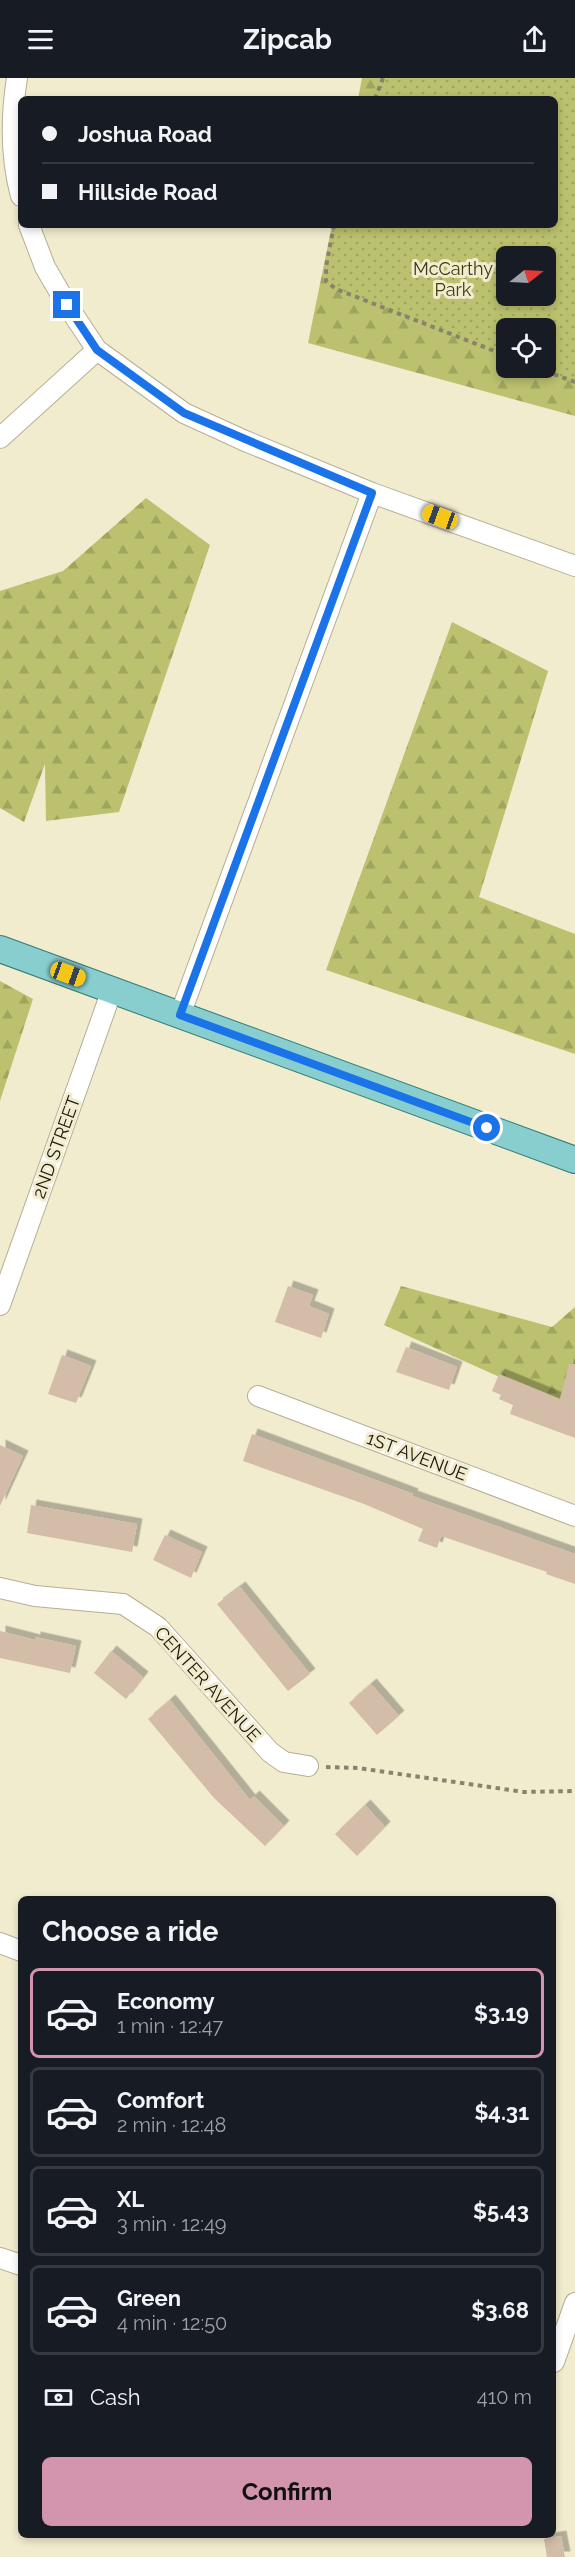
<!DOCTYPE html>
<meta charset="utf-8">
<style>
:root{--surface:#171b24;--page:#20242c;--text:#f1f3f6;--muted:#9ea1a6;--line:#363941;--accent:#d394ae}
body{margin:0;font-family:Raleway,sans-serif;background:var(--page);color:var(--text);height:100vh;display:flex;flex-direction:column;font-size:22px;white-space:nowrap}
*{box-sizing:border-box;margin:0}
p{font-size:20px;color:var(--muted)}
.icon{flex:none;width:33px;height:33px;fill:none;stroke:currentColor;stroke-width:2;stroke-linecap:round;stroke-linejoin:round}
.map{position:relative;flex:1;overflow:hidden}
.side{position:absolute;left:18px;top:1818px;width:538px;height:642px;display:flex;flex-direction:column;background:var(--surface);border-radius:9px;box-shadow:0 3px 9px #0003}
.side>*{flex:none}
.guide{position:absolute;left:18px;top:18px;width:540px;height:132px;border-radius:9px;box-shadow:0 3px 9px #0003;display:grid;align-content:center;height:132px;padding:0 24px;background:var(--surface)}
.needle{width:39px;rotate:72deg}
.buttons{position:absolute;left:496px;top:168px;display:grid;gap:12px}
.buttons a{display:grid;place-items:center;width:60px;height:60px;border-radius:9px;background:var(--surface);box-shadow:0 3px 9px #0003;font-size:30px}
.end{position:absolute;width:27px;height:27px;margin:-14px;border:8px solid #1a73e8;background:#fff;box-shadow:0 0 0 3px #fff}
.from{border-radius:50%}
.car{position:absolute;width:18px;height:36px;margin:-18px -9px;border-radius:8px;box-shadow:0 0 4px 2px #0007;background:linear-gradient(#f5c518 24%,#345 0 40%,#f5c518 0 76%,#345 0 86%,#f5c518 0)}
.guide b{display:flex;align-items:center;gap:21px;height:57px;font-size:22px}
.guide b+b{border-top:2px solid var(--line)}
.guide i{width:15px;height:15px;background:var(--text)}
ul{padding:0;list-style:none}
li{display:flex;align-items:center;gap:18px;height:90px;margin:0 12px 9px;padding:0 12px;border:3px solid var(--line);border-radius:9px}
li div{flex:1}
li b{display:block;font-size:22px}
li em{font-style:normal;font-weight:700}
li.current{border-color:var(--accent)}
li>.icon{width:54px;height:54px;stroke-width:1.5}
h2{padding:0 24px;font-size:27px;line-height:72px}
.pay{display:flex;align-items:center;gap:15px;height:66px;padding:0 24px;font-size:22px}
.pay p{margin-inline-start:auto}
.button{display:flex;gap:12px;margin-top:auto;padding:12px 24px}
.button a{flex:1;height:69px;border-radius:9px;background:var(--accent);color:#111;font-size:24px;font-weight:700;line-height:69px;text-align:center}
header{display:flex;justify-content:space-between;align-items:center;height:78px;padding:0 24px;background:var(--surface);font-size:27px;font-weight:700}
.map>svg:first-child{display:block}
.forest{fill:url(#forest-firs);fill-rule:evenodd}
.park{fill:url(#park-dots);fill-rule:evenodd}
.building{fill:#d3bca8;filter:url(#shadow)}
.lines{fill:none;stroke-linecap:round;stroke-linejoin:round}
.minor-casing{stroke:#b5af94;stroke-width:22}
.major-casing{stroke:#2f7a76;stroke-width:28}
.path{stroke:#87836f;stroke-width:4;stroke-dasharray:4.5 4.5;stroke-linecap:butt}
.minor{stroke:#fff;stroke-width:20}
.major{stroke:#89cece;stroke-width:26}
.route{stroke:#1a73e8;stroke-width:8}
.labels{text-anchor:middle;dominant-baseline:central;stroke-width:6;stroke-linejoin:round;paint-order:stroke}
.park-label{font-size:18px;fill:#3a3c11;stroke:#f2eccf}
.street-label{font-size:18px;fill:#1a180e;stroke:#f2eccf}
</style>
<header><svg class="icon" aria-label="menu" viewBox="0 0 24 24"><path d="M4 6h16M4 12h16M4 18h16"/></svg>Zipcab<svg class="icon" aria-label="share" viewBox="0 0 24 24"><path d="M12 15V3M7 8l5-5 5 5M5 13v7h14v-7"/></svg></header>
<div class="map">
<svg width="575" height="2479" viewBox="0 0 575 2479">
<defs>
<pattern id="forest-firs" width="22" height="20" patternUnits="userSpaceOnUse" patternTransform="scale(1.5)"><rect width="22" height="20" fill="#bbc16e"/><path d="M5 1l3.5 6h-7zM16 11l3.5 6h-7z" fill="#a0a55e"/></pattern>
<pattern id="park-dots" width="8" height="8" patternUnits="userSpaceOnUse" patternTransform="scale(1.5)"><rect width="8" height="8" fill="#bbc16e"/><path d="M2 2h.1M6 6h.1" fill="none" stroke="#a0a55e" stroke-width="1.8" stroke-linecap="round"/></pattern>
<filter id="shadow"><feDropShadow dx="5.5" dy="-5.5" stdDeviation="0" flood-color="#0004"/></filter>
</defs>
<rect width="100%" height="100%" fill="#f2eccf"/>
<path class="forest" d="M362,0H575V338L308,265L332,147H555V21H358ZM507,178H546V218H507ZM507,250H546V290H507Z
M146,420L210,467L119,734L46,743L45,686L24,744L0,730V513L63,493Z
M452,544L548,593L479,819L575,856V976L326,892Z
M0,903L33,921L0,1023Z
M401,1208L552,1249L575,1229V1333L384,1247Z"/>
<path class="park" d="M383,0H575V305L535,290H546V250H507V279L336,211L325,199L333,147H555V21H375ZM507,178H546V218H507Z"/>
<path class="building" d="M288,1208L313,1217L309,1228L329,1236L321,1260L275,1244Z
M406,1269L457,1289L449,1312L396,1294Z
M62,1277L91,1288L76,1325L48,1316Z
M569,1286H575V1360L510,1336L513,1327L499,1321L501,1317L492,1313L499,1296L560,1321Z
M252,1356L413,1416L412,1418L575,1476V1506L546,1496L547,1494L441,1458L437,1470L418,1463L423,1451L364,1426L243,1383Z
M0,1367L23,1378L0,1428Z
M31,1427L137,1446L132,1474L27,1455Z
M165,1457L202,1474L191,1500L153,1482Z
M240,1509L310,1596L288,1613L217,1526Z
M0,1553L35,1562V1559L76,1568L70,1595L0,1580Z
M111,1573L143,1599L126,1621L94,1595Z
M371,1606L399,1638L377,1657L349,1625Z
M170,1622L250,1722L254,1718L284,1748L265,1768L214,1720L148,1641Z
M365,1727L385,1749L357,1778L335,1756Z
M561,2458L565,2479H547L544,2461Z"/>
<g class="lines">
<defs>
<path id="minor" d="M17,0C11,38 11,81 21,118
M29,147L45,189L67,227L97,272L184,335L243,362L372,415L575,488
M0,360L97,272
M180,937L372,415
M0,1227L112,912
M258,1318L575,1438
M0,1510L35,1518L123,1526L158,1549L270,1674L284,1684L308,1688
M0,1865L21,1873
M0,2180L21,2187
M554,2284L575,2225"/>
<path id="major" d="M0,871L575,1082"/>
</defs>
<use href="#minor" class="minor-casing"/>
<use href="#major" class="major-casing"/>
<path class="path" d="M375,21L383,0
M334,147L326,189V203L336,211L507,278
M537,290L575,304
M326,1689L358,1690L524,1714L575,1713"/>
<use href="#minor" class="minor"/>
<use href="#major" class="major"/>
</g>
<g class="lines">
<path class="route" d="M67,227L97,272L184,335L372,415L180,937L487,1050"/>
</g>
<g class="labels">
<g class="park-label">
<text x="453" y="190">McCarthy<tspan x="453" dy="21">Park</tspan></text>
</g>
<g class="street-label">
<text transform="translate(56 1069) rotate(-70)">2ND STREET</text>
<text transform="translate(417 1378) rotate(21)">1ST AVENUE</text>
<text transform="translate(208 1606) rotate(48)">CENTER AVENUE</text>
</g>
</g>
</svg>
<div class="buttons">
<a><svg class="needle" viewBox="-14 -14 28 28"><path d="M0-13l5 13h-10z" fill="#e53935"/><path d="M0 13l5-13h-10z" fill="#9ea1a6"/></svg></a>
<a><svg class="icon" aria-label="locate" viewBox="0 0 24 24"><circle cx="12" cy="12" r="6"/><path d="M12 2v4M12 18v4M2 12h4M18 12h4"/></svg></a>
</div>
<i class="end from" style="left:487px;top:1050px"></i>
<i class="end" style="left:67px;top:227px"></i>
<i class="car" style="left:440px;top:439px;rotate:290deg"></i>
<i class="car" style="left:68px;top:896px;rotate:110deg"></i>
<div class="guide">
<b><i class="from"></i>Joshua Road</b>
<b><i></i>Hillside Road</b>
</div>
<section class="side">
<h2>Choose a ride</h2>
<ul>
<li class="current"><svg class="icon" aria-label="car" viewBox="0 0 24 24"><path d="M5 17H2v-5l4-1 3-4h7l3 4 3 1v5h-3M9 17h6M6 11h13"/><circle cx="7" cy="17" r="2"/><circle cx="17" cy="17" r="2"/></svg><div><b>Economy</b><p>1 min · 12:47</p></div><em>$3.19</em></li>
<li><svg class="icon" aria-label="car" viewBox="0 0 24 24"><path d="M5 17H2v-5l4-1 3-4h7l3 4 3 1v5h-3M9 17h6M6 11h13"/><circle cx="7" cy="17" r="2"/><circle cx="17" cy="17" r="2"/></svg><div><b>Comfort</b><p>2 min · 12:48</p></div><em>$4.31</em></li>
<li><svg class="icon" aria-label="car" viewBox="0 0 24 24"><path d="M5 17H2v-5l4-1 3-4h7l3 4 3 1v5h-3M9 17h6M6 11h13"/><circle cx="7" cy="17" r="2"/><circle cx="17" cy="17" r="2"/></svg><div><b>XL</b><p>3 min · 12:49</p></div><em>$5.43</em></li>
<li><svg class="icon" aria-label="car" viewBox="0 0 24 24"><path d="M5 17H2v-5l4-1 3-4h7l3 4 3 1v5h-3M9 17h6M6 11h13"/><circle cx="7" cy="17" r="2"/><circle cx="17" cy="17" r="2"/></svg><div><b>Green</b><p>4 min · 12:50</p></div><em>$3.68</em></li>
</ul>
<div class="pay"><svg class="icon" aria-label="cash" viewBox="0 0 24 24"><path d="M3 7h18v10H3z"/><circle cx="12" cy="12" r="2"/></svg>Cash<p>410 m</p></div>
<div class="button"><a>Confirm</a></div>
</section>
</div>
